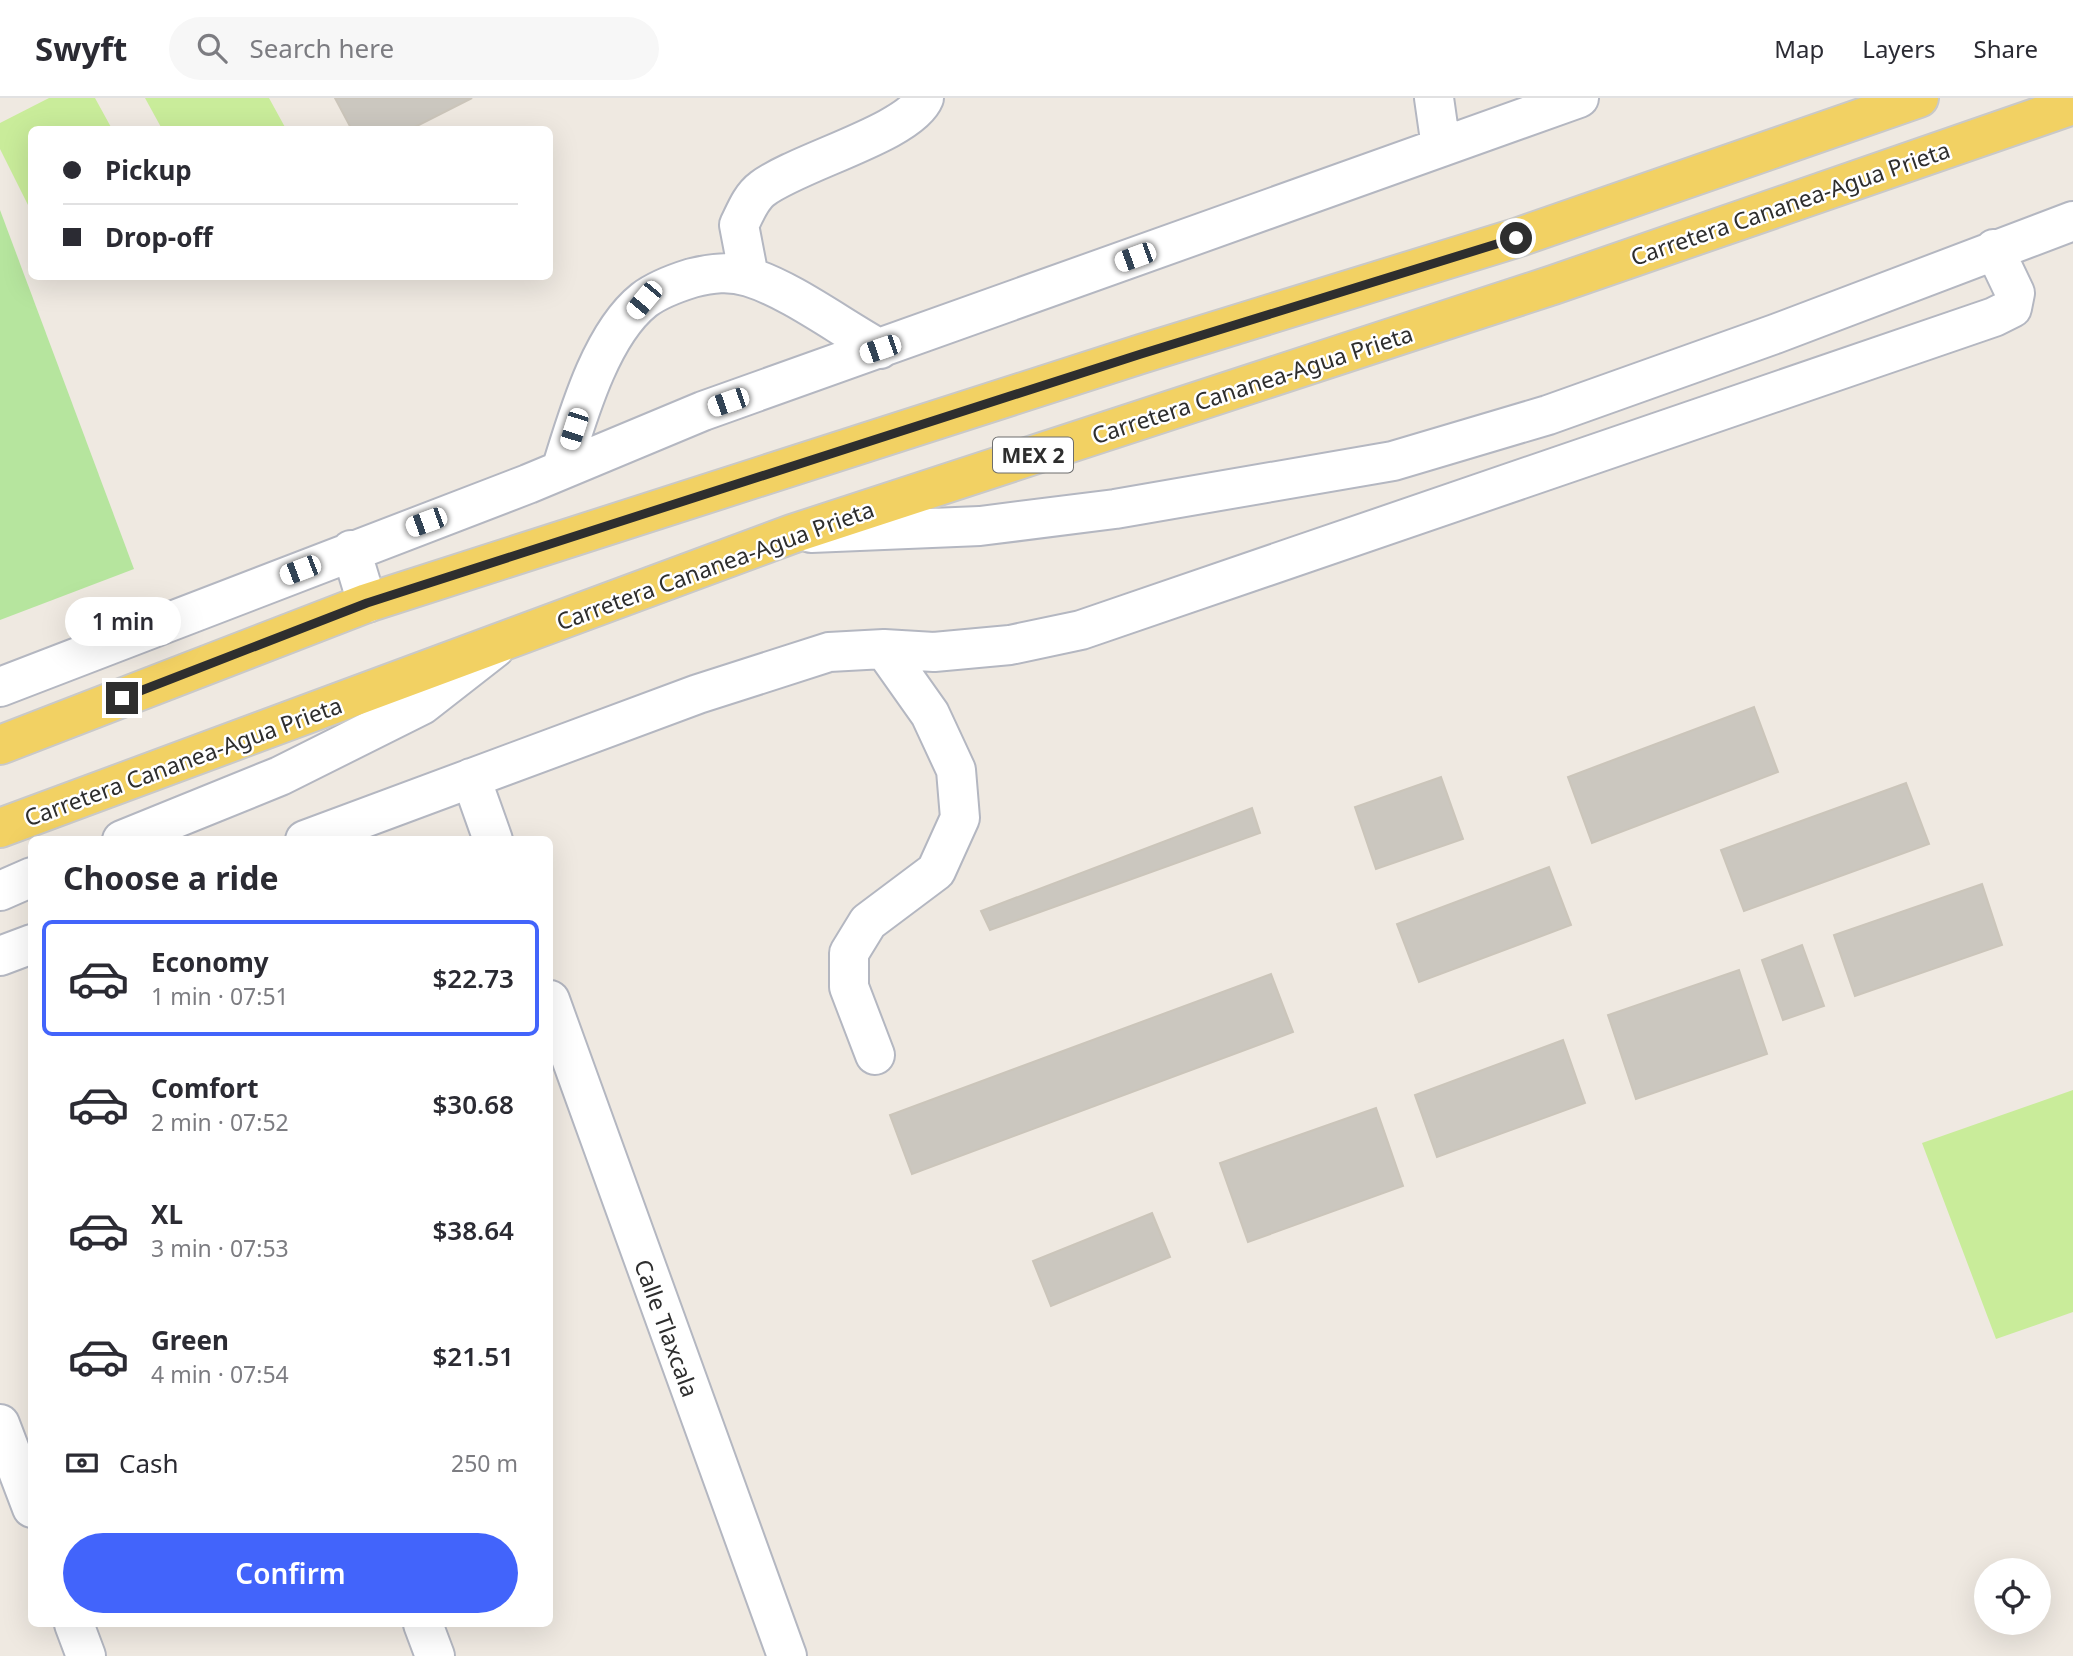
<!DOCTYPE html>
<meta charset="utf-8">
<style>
:root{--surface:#fff;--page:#f7f7f7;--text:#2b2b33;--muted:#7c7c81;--line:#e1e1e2;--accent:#4264fb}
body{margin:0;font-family:"Noto Sans",sans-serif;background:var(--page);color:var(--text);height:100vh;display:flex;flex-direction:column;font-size:26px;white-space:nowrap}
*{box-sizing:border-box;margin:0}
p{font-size:23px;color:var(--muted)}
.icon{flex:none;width:38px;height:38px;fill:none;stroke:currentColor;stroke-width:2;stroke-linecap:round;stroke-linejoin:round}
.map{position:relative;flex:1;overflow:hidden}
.side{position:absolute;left:28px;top:738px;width:525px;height:791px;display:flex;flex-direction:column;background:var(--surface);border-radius:10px;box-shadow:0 7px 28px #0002}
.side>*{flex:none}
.guide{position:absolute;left:28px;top:28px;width:525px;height:154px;border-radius:10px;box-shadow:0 7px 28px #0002;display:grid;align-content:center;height:154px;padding:0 35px;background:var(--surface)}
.controls{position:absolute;left:1974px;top:1460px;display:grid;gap:14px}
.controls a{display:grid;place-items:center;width:77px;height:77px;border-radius:50%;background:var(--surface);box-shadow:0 7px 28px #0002;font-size:35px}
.end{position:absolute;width:32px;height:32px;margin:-16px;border:9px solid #2e2e2e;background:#fff;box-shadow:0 0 0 4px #fff}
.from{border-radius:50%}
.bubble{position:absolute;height:49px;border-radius:24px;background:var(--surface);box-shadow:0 7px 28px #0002;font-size:23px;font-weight:600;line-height:49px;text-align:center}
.car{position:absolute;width:21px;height:42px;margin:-21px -10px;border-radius:9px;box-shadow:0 0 5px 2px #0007;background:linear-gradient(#fff 24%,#345 0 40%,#fff 0 76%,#345 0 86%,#fff 0)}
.guide b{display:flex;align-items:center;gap:24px;height:66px;font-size:26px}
.guide b+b{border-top:2px solid var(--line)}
.guide i{width:18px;height:18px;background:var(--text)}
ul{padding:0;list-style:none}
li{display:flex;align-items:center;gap:21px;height:116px;margin:0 14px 10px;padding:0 21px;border:4px solid transparent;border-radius:10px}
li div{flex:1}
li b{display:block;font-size:26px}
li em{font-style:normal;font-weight:600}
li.selected{border-color:var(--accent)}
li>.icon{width:63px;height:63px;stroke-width:1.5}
h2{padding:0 35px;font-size:32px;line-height:84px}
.pay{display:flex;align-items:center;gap:18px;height:77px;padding:0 35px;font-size:26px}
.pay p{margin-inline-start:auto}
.primary-button{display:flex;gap:14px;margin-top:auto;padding:14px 35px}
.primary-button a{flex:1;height:80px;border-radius:42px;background:var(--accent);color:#fff;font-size:28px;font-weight:600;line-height:80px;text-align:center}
header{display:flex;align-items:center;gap:42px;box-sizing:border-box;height:98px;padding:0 35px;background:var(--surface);border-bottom:2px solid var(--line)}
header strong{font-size:33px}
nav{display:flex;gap:38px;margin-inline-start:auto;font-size:24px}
.search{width:490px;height:63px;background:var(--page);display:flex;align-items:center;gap:18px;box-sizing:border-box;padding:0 24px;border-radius:38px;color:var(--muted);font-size:26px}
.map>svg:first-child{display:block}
.green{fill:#b6e59e}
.pitch{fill:#c9ec9a}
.building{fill:#cbc7bf;stroke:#cbc5ba;stroke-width:2}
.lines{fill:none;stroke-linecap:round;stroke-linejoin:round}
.minor-casing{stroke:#b4b7c1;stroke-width:42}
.major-casing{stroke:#c9c9c9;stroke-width:42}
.minor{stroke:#fff;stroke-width:38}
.major{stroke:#f2d163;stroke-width:38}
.route{stroke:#2e2e2e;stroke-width:9}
.labels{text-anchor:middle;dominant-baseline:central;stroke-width:5;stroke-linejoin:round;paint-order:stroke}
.shield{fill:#fff;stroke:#6d6d6d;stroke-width:2}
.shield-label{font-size:21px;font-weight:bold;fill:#2e2e2e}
.street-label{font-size:23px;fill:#2e2e2e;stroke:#fff}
</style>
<header>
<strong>Swyft</strong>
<div class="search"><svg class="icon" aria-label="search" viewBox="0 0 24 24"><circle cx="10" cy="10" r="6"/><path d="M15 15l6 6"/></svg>Search here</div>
<nav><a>Map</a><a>Layers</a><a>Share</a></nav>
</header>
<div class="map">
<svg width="2073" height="1558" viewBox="0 0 2073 1558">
<rect width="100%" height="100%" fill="#efe9e1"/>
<path class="green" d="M0,112L134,471L0,522Z"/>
<path class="pitch" d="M49,0H95L112,31L32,32L31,113L0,51V25Z
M145,0H269L286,31H162Z
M2073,992V1214L1996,1241L1922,1045Z"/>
<path class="building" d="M335,0H472L409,32H352Z
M1754,609L1778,674L1592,745L1568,679Z
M1441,679L1463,741L1376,771L1355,709Z
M1906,685L1929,746L1744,813L1721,752Z
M1252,710L1260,735L990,832L981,813Z
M1549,769L1571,827L1419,884L1397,826Z
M1982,786L2002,847L1855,898L1834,837Z
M1802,847L1824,908L1783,922L1762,862Z
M1739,872L1767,956L1636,1001L1608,917Z
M1271,876L1293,934L912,1076L890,1017Z
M1563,942L1585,1005L1437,1059L1415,997Z
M1376,1010L1403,1088L1248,1144L1220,1065Z
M1152,1115L1170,1159L1051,1208L1033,1163Z"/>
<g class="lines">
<defs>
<path id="minor" d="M1434,0L1441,49
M749,179L739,127C745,115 751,99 762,91C797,64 910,35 924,0
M561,372C577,321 600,237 644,202C657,192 676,185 692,180C712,175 729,173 749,179C791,192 840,229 880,251
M811,435L980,428L1115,411L1393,363L1548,317L1775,236L2073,123
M351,452L367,505
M0,589L528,386L703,313L1579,0
M471,680L493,742
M122,742L280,678L422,607L495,550
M305,742L698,596L829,554L884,551L934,554L1010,547L1081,532L1994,219L2012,210L2015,195L1994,151
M0,793L32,779
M0,858L32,846
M550,902L787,1558
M875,957L849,889V855L868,824L936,773L960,720L956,672L930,616L884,551
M0,1326L32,1410
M74,1526L86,1558
M423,1526L435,1558"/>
<path id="major" d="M0,647L367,505L1141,256L1516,140L1919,0
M0,730L792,436L1553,187L2073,7"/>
</defs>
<use href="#minor" class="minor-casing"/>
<use href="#major" class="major-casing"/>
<use href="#minor" class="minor"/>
<use href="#major" class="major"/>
</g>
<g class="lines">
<path class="route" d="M122,600L367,505L1141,256L1516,140"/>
</g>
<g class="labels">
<rect class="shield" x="993" y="339.5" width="80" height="35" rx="5"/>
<g class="shield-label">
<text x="1033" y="357">MEX 2</text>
</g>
<g class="street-label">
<text transform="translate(1790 105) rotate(-19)">Carretera Cananea-Agua Prieta</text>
<text transform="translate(1252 286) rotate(-18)">Carretera Cananea-Agua Prieta</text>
<text transform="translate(715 467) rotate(-20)">Carretera Cananea-Agua Prieta</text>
<text transform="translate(183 663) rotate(-20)">Carretera Cananea-Agua Prieta</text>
<text transform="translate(667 1230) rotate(70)">Calle Tlaxcala</text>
</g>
</g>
</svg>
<div class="controls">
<a><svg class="icon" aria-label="locate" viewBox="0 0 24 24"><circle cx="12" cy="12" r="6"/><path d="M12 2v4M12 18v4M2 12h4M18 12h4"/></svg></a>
</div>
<i class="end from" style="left:1516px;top:140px"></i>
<i class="end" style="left:122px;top:600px"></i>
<div class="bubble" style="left:65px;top:499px;width:116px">1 min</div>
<i class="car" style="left:1135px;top:159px;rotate:250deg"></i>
<i class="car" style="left:644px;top:202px;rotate:220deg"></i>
<i class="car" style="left:880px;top:251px;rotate:251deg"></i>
<i class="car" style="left:728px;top:304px;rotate:251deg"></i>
<i class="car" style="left:574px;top:331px;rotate:198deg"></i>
<i class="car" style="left:426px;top:424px;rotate:250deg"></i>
<i class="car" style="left:300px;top:472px;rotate:249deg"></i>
<div class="guide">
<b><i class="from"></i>Pickup</b>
<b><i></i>Drop-off</b>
</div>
<section class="side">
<h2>Choose a ride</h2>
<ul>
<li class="selected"><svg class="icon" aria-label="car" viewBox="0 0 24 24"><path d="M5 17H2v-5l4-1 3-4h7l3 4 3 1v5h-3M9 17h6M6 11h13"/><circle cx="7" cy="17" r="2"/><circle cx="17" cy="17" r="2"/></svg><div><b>Economy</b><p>1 min · 07:51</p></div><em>$22.73</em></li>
<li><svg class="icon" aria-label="car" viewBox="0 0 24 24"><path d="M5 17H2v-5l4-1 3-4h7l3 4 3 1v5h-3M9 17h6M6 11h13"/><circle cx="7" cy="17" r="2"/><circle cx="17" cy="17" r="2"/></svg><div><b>Comfort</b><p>2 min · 07:52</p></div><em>$30.68</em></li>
<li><svg class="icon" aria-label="car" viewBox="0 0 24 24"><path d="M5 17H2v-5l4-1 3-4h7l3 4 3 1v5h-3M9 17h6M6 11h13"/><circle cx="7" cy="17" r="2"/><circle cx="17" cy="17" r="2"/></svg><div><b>XL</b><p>3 min · 07:53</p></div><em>$38.64</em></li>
<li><svg class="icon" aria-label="car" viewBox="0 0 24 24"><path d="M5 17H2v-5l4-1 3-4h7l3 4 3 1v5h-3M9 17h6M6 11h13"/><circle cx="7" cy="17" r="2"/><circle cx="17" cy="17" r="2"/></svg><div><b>Green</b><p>4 min · 07:54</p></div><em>$21.51</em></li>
</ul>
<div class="pay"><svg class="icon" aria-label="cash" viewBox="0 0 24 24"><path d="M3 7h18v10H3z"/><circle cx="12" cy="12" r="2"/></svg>Cash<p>250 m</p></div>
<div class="primary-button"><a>Confirm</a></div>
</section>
</div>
